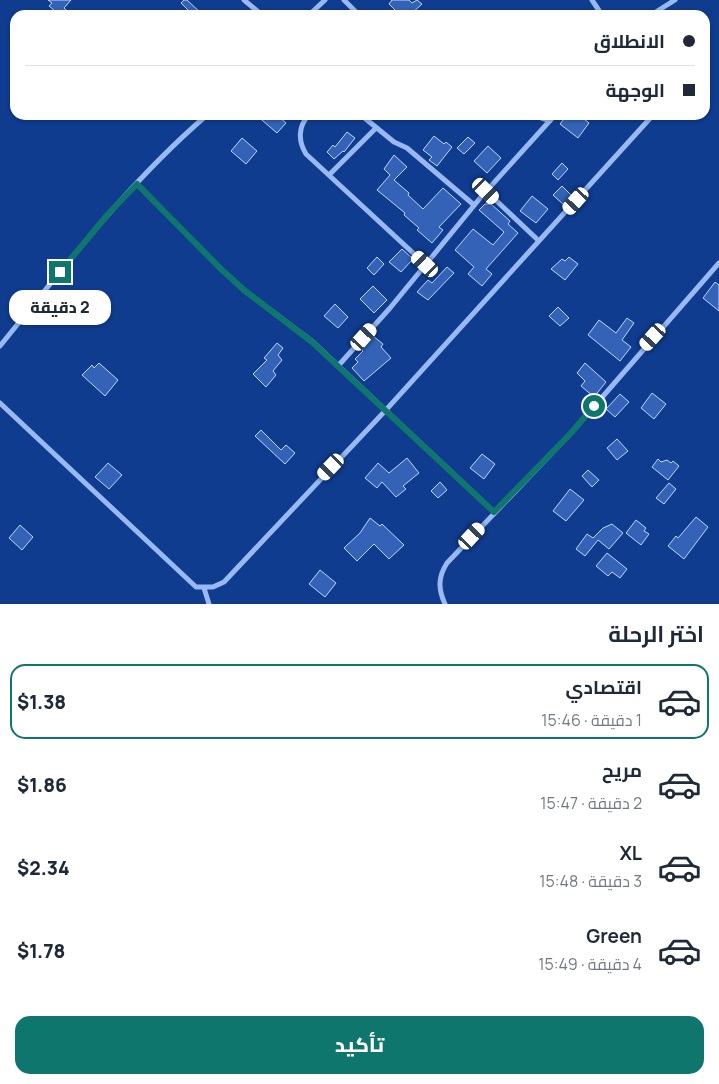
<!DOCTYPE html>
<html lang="ar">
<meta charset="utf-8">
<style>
:root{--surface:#fff;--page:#f2f2f3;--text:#1f2937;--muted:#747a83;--line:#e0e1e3;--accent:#0f766e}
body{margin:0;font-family:Manrope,Cairo,sans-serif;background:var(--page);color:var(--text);direction:rtl;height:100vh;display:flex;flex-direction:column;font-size:19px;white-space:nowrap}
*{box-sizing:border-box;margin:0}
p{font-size:16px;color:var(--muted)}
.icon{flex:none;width:28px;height:28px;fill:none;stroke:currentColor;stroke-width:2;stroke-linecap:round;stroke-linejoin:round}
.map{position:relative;height:604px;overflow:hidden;direction:ltr}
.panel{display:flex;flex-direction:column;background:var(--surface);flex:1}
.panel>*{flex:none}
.top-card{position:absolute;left:10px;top:10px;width:700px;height:110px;border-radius:15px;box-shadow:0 1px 4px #0004;direction:rtl;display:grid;align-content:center;height:110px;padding:0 15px;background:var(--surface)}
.end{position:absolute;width:22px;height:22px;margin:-11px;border:6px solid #0f766e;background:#fff;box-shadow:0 0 0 2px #fff}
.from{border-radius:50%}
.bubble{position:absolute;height:35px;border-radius:15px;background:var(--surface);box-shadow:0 1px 4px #0004;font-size:16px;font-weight:800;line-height:35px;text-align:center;direction:rtl}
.car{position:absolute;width:15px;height:30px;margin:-15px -8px;border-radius:6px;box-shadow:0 0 4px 1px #0007;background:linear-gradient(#fff 24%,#345 0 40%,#fff 0 76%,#345 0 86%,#fff 0)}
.top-card b{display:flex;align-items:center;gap:18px;height:48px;font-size:19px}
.top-card b+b{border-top:1px solid var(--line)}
.top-card i{width:12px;height:12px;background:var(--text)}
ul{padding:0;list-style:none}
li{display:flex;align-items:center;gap:15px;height:75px;margin:0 10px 8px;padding:0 5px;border:2px solid transparent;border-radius:15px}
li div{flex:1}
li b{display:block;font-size:19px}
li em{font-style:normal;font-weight:800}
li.on{border-color:var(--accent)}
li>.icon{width:45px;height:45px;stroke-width:1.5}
h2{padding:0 15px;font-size:22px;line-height:60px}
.action{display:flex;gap:10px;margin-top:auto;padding:10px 15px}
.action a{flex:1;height:58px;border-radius:15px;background:var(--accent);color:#fff;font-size:20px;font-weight:800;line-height:58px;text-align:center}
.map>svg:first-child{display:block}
.building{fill:#3362b6;stroke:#bfd6fe}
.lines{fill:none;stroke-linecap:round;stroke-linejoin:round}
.minor{stroke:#98b9f3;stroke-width:5}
.route{stroke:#0f766e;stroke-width:6}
</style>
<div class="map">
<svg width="719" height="604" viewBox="0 0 719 604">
<rect width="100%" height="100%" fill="#0f3c8e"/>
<path class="building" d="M48,0H71L64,8L72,15H60L49,6L52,3Z
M184,0H187L203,15H193L181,3Z
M392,0H409L412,3L417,0L422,4L410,15H400L389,4Z
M256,115H277L286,123L277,133Z
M567,115H579L589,123L578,138L560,124Z
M347,132L355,138L344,152L343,151L334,159L327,152L333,145L335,147Z
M434,136L444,144L446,142L452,147L437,166L429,160L432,157L423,150Z
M468,137L475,143L464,154L457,148Z
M242,138L257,151L246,164L231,151Z
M488,146L501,158L487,173L474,161Z
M394,155L407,167L394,180L409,193L408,195L423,209L443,188L461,204L439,227L443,230L432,243L417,230L419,228L404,215L405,213L377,190L390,175L384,169Z
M562,163L568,169L558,180L552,174Z
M562,186L573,197L565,206L553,195Z
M532,196L548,209L536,223L520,211Z
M485,204H491L510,221L508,224L518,233L486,269L492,274L482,286L468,274L474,267L455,250L473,229L493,245L504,232L479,210Z
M402,249L413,259L401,272L389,262Z
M377,257L384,264L374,275L367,268Z
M569,257L578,264L565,280L551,269L562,259L565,261Z
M447,267L454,273L428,300L417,292L428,280L432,283Z
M715,282L719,285V311L703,298Z
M373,286L387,300L374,313L360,299Z
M335,304L348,317L338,328L324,316Z
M558,307L569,318L560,326L549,316Z
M627,318L634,323L622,340L631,347L620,361L588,335L599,320L616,333Z
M373,336L383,344L381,347L391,358L364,381L352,368L358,362L355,359L363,351L361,349Z
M277,343L283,348L278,355L282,360L273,371L276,375L266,387L253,374L267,360L264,358Z
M99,363L118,380L105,396L82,375L92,365L94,368Z
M585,363L606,382L594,397L581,386L585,381L577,373Z
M652,393L666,404L654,419L641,408Z
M620,394L629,402L615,417L606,409Z
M261,430L281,450L286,445L295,453L285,464L255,436Z
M617,439L628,451L617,460L607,448Z
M482,454L495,464L484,479L470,468Z
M407,458L419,473L403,486L406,489L396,497L382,482L377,488L365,478L378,463L389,473Z
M658,459L661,462L667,460L671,463L673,461L679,466L668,480L652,467Z
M108,463L122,475L109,489L95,477Z
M588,470L599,480L592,487L582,476Z
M440,482L447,490L438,498L431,491Z
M669,483L676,489L664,504L656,498Z
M570,489L584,500L566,521L553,511Z
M696,517L708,527L684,559L668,546L676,536L678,538Z
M370,518L380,526L382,524L404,545L389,559L374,544L357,561L344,548L360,533Z
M636,520L646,528L644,531L649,534L641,545L626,533Z
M612,524L623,533L609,549L598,540L585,556L576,549L587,534L593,538L603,528Z
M20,525L33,537L22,550L9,538Z
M607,553L627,569L620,578L612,572L608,576L596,566Z
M320,570L336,583L325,597L309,584Z"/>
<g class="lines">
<path class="minor" d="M244,0L262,15
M344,0L359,15
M592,0L602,15
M309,15L325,0
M651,15L675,0
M309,115C298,126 298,141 306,154L425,264
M361,115L394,142L407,148L474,205
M532,115L550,121
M329,175L376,128
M137,184L221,269L244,290L313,342L494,512
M486,191L539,241
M0,346C65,266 128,183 207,115
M338,366L390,308L481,197L555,115
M0,403L196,587H213L224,582L385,411L653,115
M204,588L209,604
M445,604C438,589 438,577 447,563L571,433L719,263"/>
</g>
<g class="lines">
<path class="route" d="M60,272L108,214L137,184L221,269L244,290L312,342L494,512L571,433L594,406"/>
</g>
</svg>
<i class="end from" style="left:594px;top:406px"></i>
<i class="end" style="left:60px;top:272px"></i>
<div class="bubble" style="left:9px;top:290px;width:102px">2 دقيقة</div>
<i class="car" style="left:486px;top:191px;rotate:134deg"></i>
<i class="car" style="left:576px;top:201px;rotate:222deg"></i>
<i class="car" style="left:425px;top:264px;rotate:313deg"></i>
<i class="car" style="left:364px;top:337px;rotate:42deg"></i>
<i class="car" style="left:653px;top:337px;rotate:222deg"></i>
<i class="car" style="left:331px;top:467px;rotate:224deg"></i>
<i class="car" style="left:472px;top:536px;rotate:43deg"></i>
<div class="top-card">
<b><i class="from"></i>الانطلاق</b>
<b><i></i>الوجهة</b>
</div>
</div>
<section class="panel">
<h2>اختر الرحلة</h2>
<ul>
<li class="on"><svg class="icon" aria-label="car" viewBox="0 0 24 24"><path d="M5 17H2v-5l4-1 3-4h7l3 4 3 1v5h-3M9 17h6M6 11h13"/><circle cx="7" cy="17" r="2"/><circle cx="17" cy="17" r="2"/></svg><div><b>اقتصادي</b><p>1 دقيقة · 15:46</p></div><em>$1.38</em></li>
<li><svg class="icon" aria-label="car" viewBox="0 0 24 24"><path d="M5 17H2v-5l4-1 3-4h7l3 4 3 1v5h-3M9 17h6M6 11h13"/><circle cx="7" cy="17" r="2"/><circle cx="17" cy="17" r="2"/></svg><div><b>مريح</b><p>2 دقيقة · 15:47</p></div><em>$1.86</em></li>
<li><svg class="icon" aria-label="car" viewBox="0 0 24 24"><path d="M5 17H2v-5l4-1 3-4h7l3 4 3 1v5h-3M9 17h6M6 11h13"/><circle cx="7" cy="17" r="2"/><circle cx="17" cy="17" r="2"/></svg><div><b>XL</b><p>3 دقيقة · 15:48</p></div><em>$2.34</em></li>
<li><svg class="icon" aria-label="car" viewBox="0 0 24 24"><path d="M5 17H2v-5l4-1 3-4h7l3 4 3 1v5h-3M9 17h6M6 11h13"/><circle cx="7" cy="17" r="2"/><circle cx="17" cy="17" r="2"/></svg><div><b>Green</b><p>4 دقيقة · 15:49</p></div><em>$1.78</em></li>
</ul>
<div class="action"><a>تأكيد</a></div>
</section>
